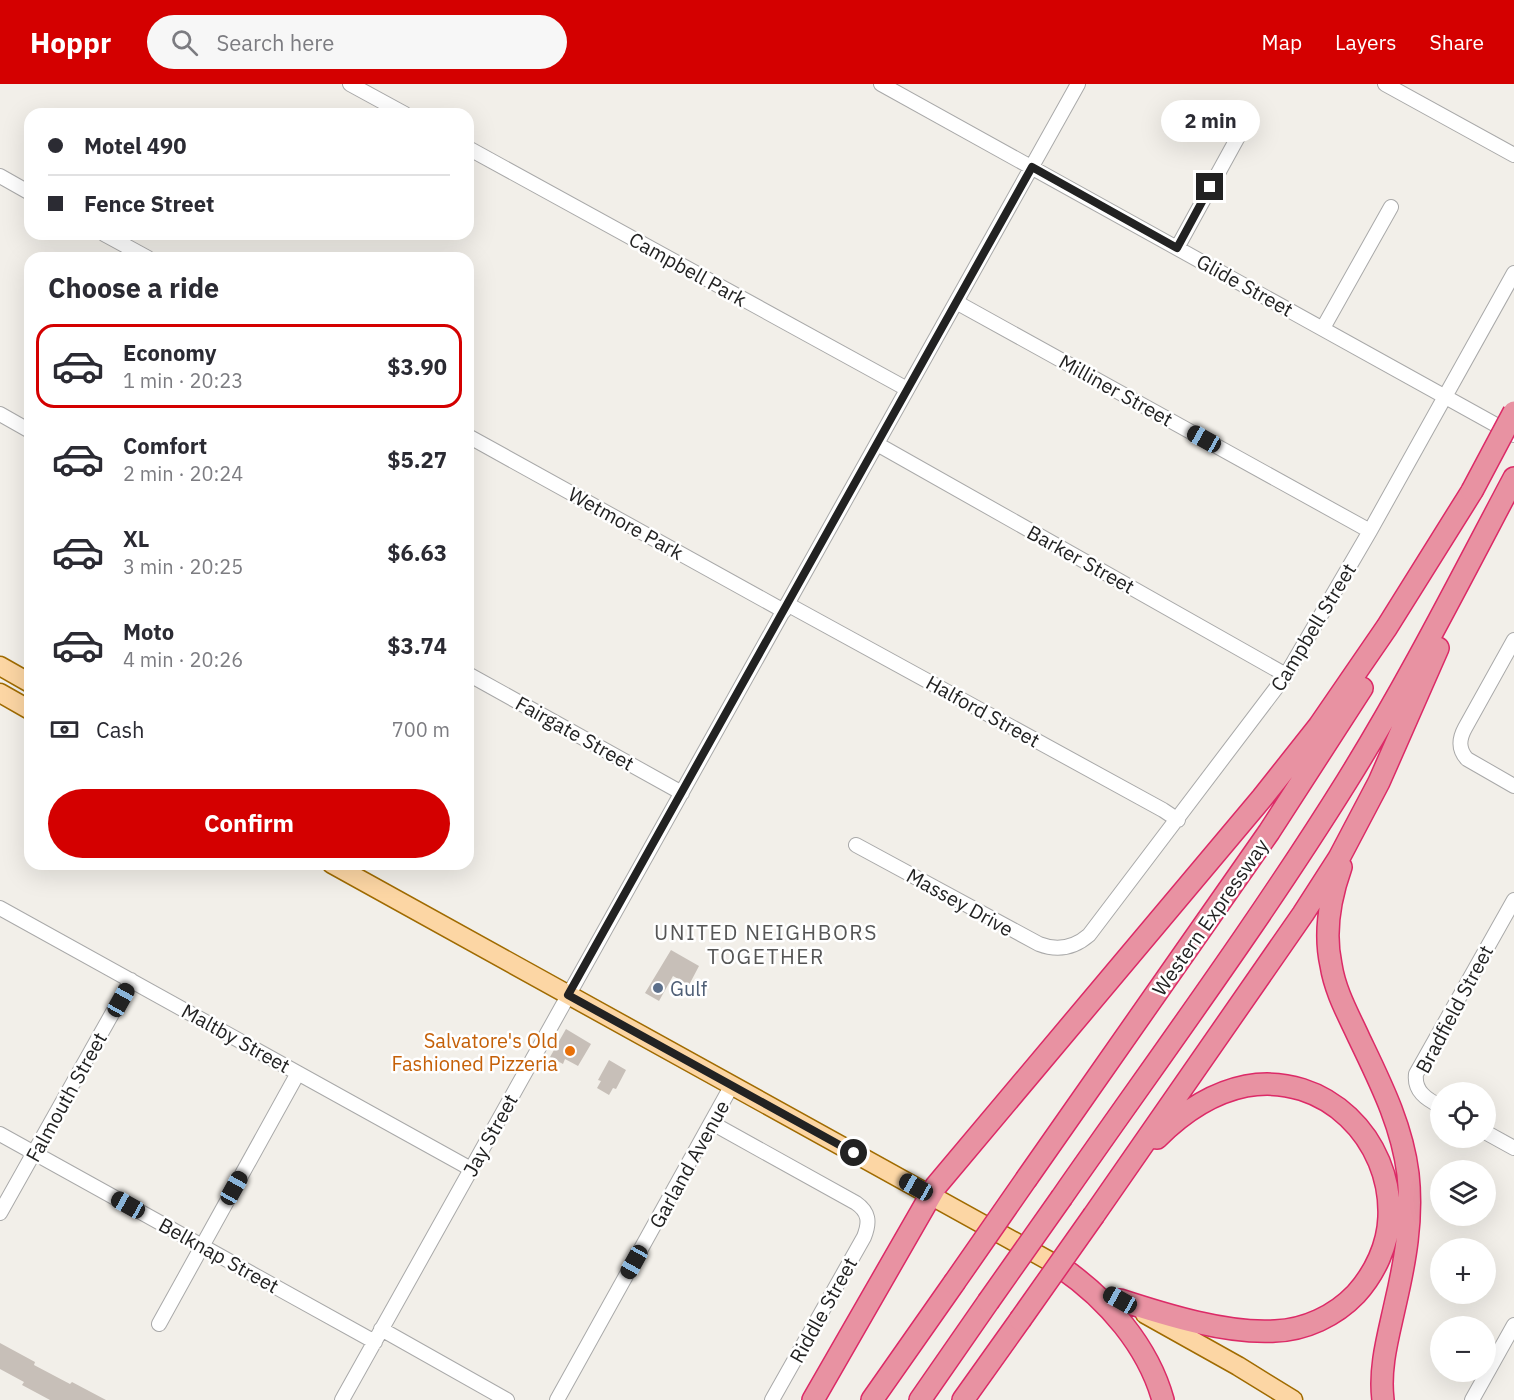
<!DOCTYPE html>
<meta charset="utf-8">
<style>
:root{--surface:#fff;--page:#f7f7f7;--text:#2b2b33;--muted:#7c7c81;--line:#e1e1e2;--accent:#d40000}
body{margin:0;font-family:"IBM Plex Sans",sans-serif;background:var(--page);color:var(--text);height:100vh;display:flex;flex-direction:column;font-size:22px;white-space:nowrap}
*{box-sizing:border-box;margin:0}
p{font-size:20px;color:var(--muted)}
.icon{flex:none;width:33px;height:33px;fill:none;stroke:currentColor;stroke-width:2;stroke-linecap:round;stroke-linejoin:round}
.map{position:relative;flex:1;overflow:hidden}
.panel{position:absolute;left:24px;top:168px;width:450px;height:618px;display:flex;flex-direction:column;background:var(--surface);border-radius:18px;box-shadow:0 6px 24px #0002}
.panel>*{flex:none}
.guide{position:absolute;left:24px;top:24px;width:450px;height:132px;border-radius:18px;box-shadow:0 6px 24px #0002;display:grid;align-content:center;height:132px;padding:0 24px;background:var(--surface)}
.tools{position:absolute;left:1430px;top:998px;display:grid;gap:12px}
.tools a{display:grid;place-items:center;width:66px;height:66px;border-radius:50%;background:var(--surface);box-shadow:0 6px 24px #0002;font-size:30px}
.end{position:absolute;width:27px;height:27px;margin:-14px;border:8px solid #222;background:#fff;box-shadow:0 0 0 3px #fff}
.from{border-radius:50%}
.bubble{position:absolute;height:42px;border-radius:21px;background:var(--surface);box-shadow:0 6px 24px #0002;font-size:20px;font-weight:800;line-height:42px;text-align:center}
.car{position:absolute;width:18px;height:36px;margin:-18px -9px;border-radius:8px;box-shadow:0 0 4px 2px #0007;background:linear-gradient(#222 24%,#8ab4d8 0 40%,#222 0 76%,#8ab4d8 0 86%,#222 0)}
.guide b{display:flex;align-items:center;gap:21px;height:57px;font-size:22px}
.guide b+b{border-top:2px solid var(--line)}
.guide i{width:15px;height:15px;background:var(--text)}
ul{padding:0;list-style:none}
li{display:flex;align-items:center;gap:18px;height:84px;margin:0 12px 9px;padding:0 12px;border:3px solid transparent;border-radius:18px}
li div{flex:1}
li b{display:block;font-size:22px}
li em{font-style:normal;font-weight:800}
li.on{border-color:var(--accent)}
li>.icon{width:54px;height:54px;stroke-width:1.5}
h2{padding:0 24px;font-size:27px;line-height:72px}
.pay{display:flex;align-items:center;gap:15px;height:66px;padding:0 24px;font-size:22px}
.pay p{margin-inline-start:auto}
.primary-button{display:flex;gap:12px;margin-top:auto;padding:12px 24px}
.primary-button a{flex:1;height:69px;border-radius:36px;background:var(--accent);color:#fff;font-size:24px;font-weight:800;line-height:69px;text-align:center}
header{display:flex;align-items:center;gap:36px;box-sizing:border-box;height:84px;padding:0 30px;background:var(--accent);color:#fff}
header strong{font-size:28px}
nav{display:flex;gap:33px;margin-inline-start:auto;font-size:21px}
.search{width:420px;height:54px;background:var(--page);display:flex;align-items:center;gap:15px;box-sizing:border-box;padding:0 21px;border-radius:33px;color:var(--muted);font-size:22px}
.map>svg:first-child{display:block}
.building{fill:#c7bfb8}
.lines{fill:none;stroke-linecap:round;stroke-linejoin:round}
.minor-casing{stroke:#a9a9a9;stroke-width:16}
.major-casing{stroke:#a06b00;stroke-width:21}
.highway-casing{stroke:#dc2a67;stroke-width:24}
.minor{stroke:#fff;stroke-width:14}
.major{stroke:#fcd6a4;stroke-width:18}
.highway{stroke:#e892a2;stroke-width:21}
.highway-bridge-casing{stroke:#dc2a67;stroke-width:24;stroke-linecap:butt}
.highway-bridge{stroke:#e892a2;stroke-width:21}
.route{stroke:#222;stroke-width:8}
.service-dot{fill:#5c6f8a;stroke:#fff;stroke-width:2}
.food-dot{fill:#e8710a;stroke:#fff;stroke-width:2}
.labels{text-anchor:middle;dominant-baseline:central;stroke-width:5;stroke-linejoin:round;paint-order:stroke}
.street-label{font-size:20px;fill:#222;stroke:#fff}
.service-label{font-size:20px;fill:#4e5e75;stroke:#fff;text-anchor:start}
.food-label{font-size:20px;fill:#c56008;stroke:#fff;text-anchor:end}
.neighbourhood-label{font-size:21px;letter-spacing:1.5px;fill:#555;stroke:#fff}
</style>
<header>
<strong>Hoppr</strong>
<div class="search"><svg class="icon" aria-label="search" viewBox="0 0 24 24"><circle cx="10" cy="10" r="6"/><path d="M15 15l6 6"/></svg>Search here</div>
<nav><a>Map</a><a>Layers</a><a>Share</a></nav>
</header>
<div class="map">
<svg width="1514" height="1316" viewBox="0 0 1514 1316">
<rect width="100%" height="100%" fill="#f2efe9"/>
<path class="building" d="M671,866L699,882L689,901L673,892L659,917L645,909Z
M566,945L591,960L578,982L565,975L563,980L550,973Z
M609,976L626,986L616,1005L613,1004L609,1011L597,1004L601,997L598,996Z
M0,1259L35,1278L34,1281L70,1300L72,1298L106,1316H50L22,1301L24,1298L0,1285Z"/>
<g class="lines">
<defs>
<path id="minor" d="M350,0L405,30
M881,0L1514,351
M1385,0L1514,71
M468,64L907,305
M0,92L30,109
M104,150L148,174
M1177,164L1244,42
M956,218L1370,447
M1323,244L1391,123
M0,330L30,347
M468,352L784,527
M877,360L1286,591
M787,520L1163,726L1178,736
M1514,556L1465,644C1459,655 1458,665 1467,675L1514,702
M468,590L682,709
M856,761L1039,860C1057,867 1074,864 1089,851L1286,591L1370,447L1514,189
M0,824L471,1085
M1440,1022C1426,1015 1414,1007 1416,990L1514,816
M712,1039L856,1119C869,1128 870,1138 864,1153L772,1316
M1485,1048L1514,1064
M0,1050L375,1258
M0,1129L131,896
M159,1240L298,989
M381,1245L507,1316
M342,1316L1078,0
M557,1316L732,1001
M1472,1316L1514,1241"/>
<path id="major" d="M0,582L30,599
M0,609L30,626
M332,780L1071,1189
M1145,1230L1238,1282L1293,1316"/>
<path id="highway" d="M1341,783C1330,814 1324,849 1331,881C1335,907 1348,930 1359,954C1380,998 1402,1041 1408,1090C1413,1135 1405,1178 1395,1221C1388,1253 1379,1284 1383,1316
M1027,1094L1269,748L1362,604
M1062,1113C1158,975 1258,840 1347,697C1408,599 1460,496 1514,394
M1094,1131L1303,830L1339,774L1379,698L1438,564
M1062,1184C1107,1215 1148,1262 1163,1316
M1120,1216C1166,1231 1227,1250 1275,1247C1305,1246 1335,1232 1356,1210C1375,1189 1388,1161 1389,1133C1392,1055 1325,988 1246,1002C1211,1009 1182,1029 1157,1054
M813,1316L936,1102L1262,714L1319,642L1387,543L1472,407
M872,1316L954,1199
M920,1316L988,1218
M963,1316L1020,1236"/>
</defs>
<use href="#minor" class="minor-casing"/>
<use href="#major" class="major-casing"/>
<use href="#highway" class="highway-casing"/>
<use href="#minor" class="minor"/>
<use href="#major" class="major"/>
<use href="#highway" class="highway"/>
<defs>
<path id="highway-bridge" d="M1472,407L1514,328
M954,1199L1027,1094
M988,1218L1062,1113
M1020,1236L1094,1131"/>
</defs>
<use href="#highway-bridge" class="highway-bridge-casing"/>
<use href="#highway-bridge" class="highway-bridge"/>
</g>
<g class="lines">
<path class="route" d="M854,1069L568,911L1032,83L1177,164L1210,103"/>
</g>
<circle class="service-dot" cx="658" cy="904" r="6"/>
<circle class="food-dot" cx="570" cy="967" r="6"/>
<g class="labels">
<g class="street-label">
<text transform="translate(688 185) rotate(29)">Campbell Park</text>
<text transform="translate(1245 201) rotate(29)">Glide Street</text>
<text transform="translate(1116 306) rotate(29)">Milliner Street</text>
<text transform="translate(626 439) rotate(29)">Wetmore Park</text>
<text transform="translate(1081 475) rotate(29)">Barker Street</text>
<text transform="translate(1313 543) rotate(-59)">Campbell Street</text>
<text transform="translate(983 627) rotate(29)">Halford Street</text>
<text transform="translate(575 649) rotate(29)">Fairgate Street</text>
<text transform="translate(960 818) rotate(29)">Massey Drive</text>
<text transform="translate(1210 833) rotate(-55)">Western Expressway</text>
<text transform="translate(1454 925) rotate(-62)">Bradfield Street</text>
<text transform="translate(236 954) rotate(29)">Maltby Street</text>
<text transform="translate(66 1013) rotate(-61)">Falmouth Street</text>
<text transform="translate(490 1051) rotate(-61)">Jay Street</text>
<text transform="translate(689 1080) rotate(-61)">Garland Avenue</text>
<text transform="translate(219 1171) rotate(29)">Belknap Street</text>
<text transform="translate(823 1226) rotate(-61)">Riddle Street</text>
</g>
<g class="service-label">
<text x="670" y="904">Gulf</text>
</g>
<g class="food-label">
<text x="558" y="956">Salvatore's Old<tspan x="558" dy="23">Fashioned Pizzeria</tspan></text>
</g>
<g class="neighbourhood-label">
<text x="766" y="848">UNITED NEIGHBORS<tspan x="766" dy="24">TOGETHER</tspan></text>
</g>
</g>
</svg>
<div class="tools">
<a><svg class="icon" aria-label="locate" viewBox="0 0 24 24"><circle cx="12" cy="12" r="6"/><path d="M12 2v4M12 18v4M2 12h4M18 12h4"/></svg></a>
<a><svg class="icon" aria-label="layers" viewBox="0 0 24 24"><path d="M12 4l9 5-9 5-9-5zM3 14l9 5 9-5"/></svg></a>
<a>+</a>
<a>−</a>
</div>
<i class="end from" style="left:854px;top:1069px"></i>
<i class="end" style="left:1210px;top:103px"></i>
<div class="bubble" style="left:1161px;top:16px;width:99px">2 min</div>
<i class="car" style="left:1204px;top:355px;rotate:299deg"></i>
<i class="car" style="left:121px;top:916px;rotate:29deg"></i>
<i class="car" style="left:916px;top:1103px;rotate:299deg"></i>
<i class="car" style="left:234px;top:1104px;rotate:29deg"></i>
<i class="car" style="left:128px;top:1121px;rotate:299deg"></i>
<i class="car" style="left:634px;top:1178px;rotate:209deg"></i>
<i class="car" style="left:1120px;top:1216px;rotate:299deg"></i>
<div class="guide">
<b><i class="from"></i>Motel 490</b>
<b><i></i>Fence Street</b>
</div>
<section class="panel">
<h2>Choose a ride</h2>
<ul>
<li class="on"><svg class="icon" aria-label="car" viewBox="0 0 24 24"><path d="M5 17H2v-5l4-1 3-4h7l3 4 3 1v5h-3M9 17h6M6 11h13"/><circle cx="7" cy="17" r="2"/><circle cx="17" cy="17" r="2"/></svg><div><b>Economy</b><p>1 min · 20:23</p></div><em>$3.90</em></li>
<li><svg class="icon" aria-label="car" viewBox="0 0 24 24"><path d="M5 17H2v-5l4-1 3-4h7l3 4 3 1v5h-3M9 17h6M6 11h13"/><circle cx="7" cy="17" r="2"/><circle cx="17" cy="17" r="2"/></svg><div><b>Comfort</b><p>2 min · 20:24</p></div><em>$5.27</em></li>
<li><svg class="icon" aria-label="car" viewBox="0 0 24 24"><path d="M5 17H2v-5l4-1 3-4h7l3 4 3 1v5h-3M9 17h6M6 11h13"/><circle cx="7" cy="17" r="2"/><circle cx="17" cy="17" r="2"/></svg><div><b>XL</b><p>3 min · 20:25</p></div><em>$6.63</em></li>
<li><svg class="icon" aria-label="car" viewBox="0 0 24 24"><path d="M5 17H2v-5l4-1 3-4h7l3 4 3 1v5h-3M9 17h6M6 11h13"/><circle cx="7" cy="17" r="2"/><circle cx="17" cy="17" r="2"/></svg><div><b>Moto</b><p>4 min · 20:26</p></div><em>$3.74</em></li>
</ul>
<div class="pay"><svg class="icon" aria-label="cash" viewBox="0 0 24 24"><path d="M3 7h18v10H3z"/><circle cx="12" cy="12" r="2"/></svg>Cash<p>700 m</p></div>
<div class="primary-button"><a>Confirm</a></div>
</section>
</div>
